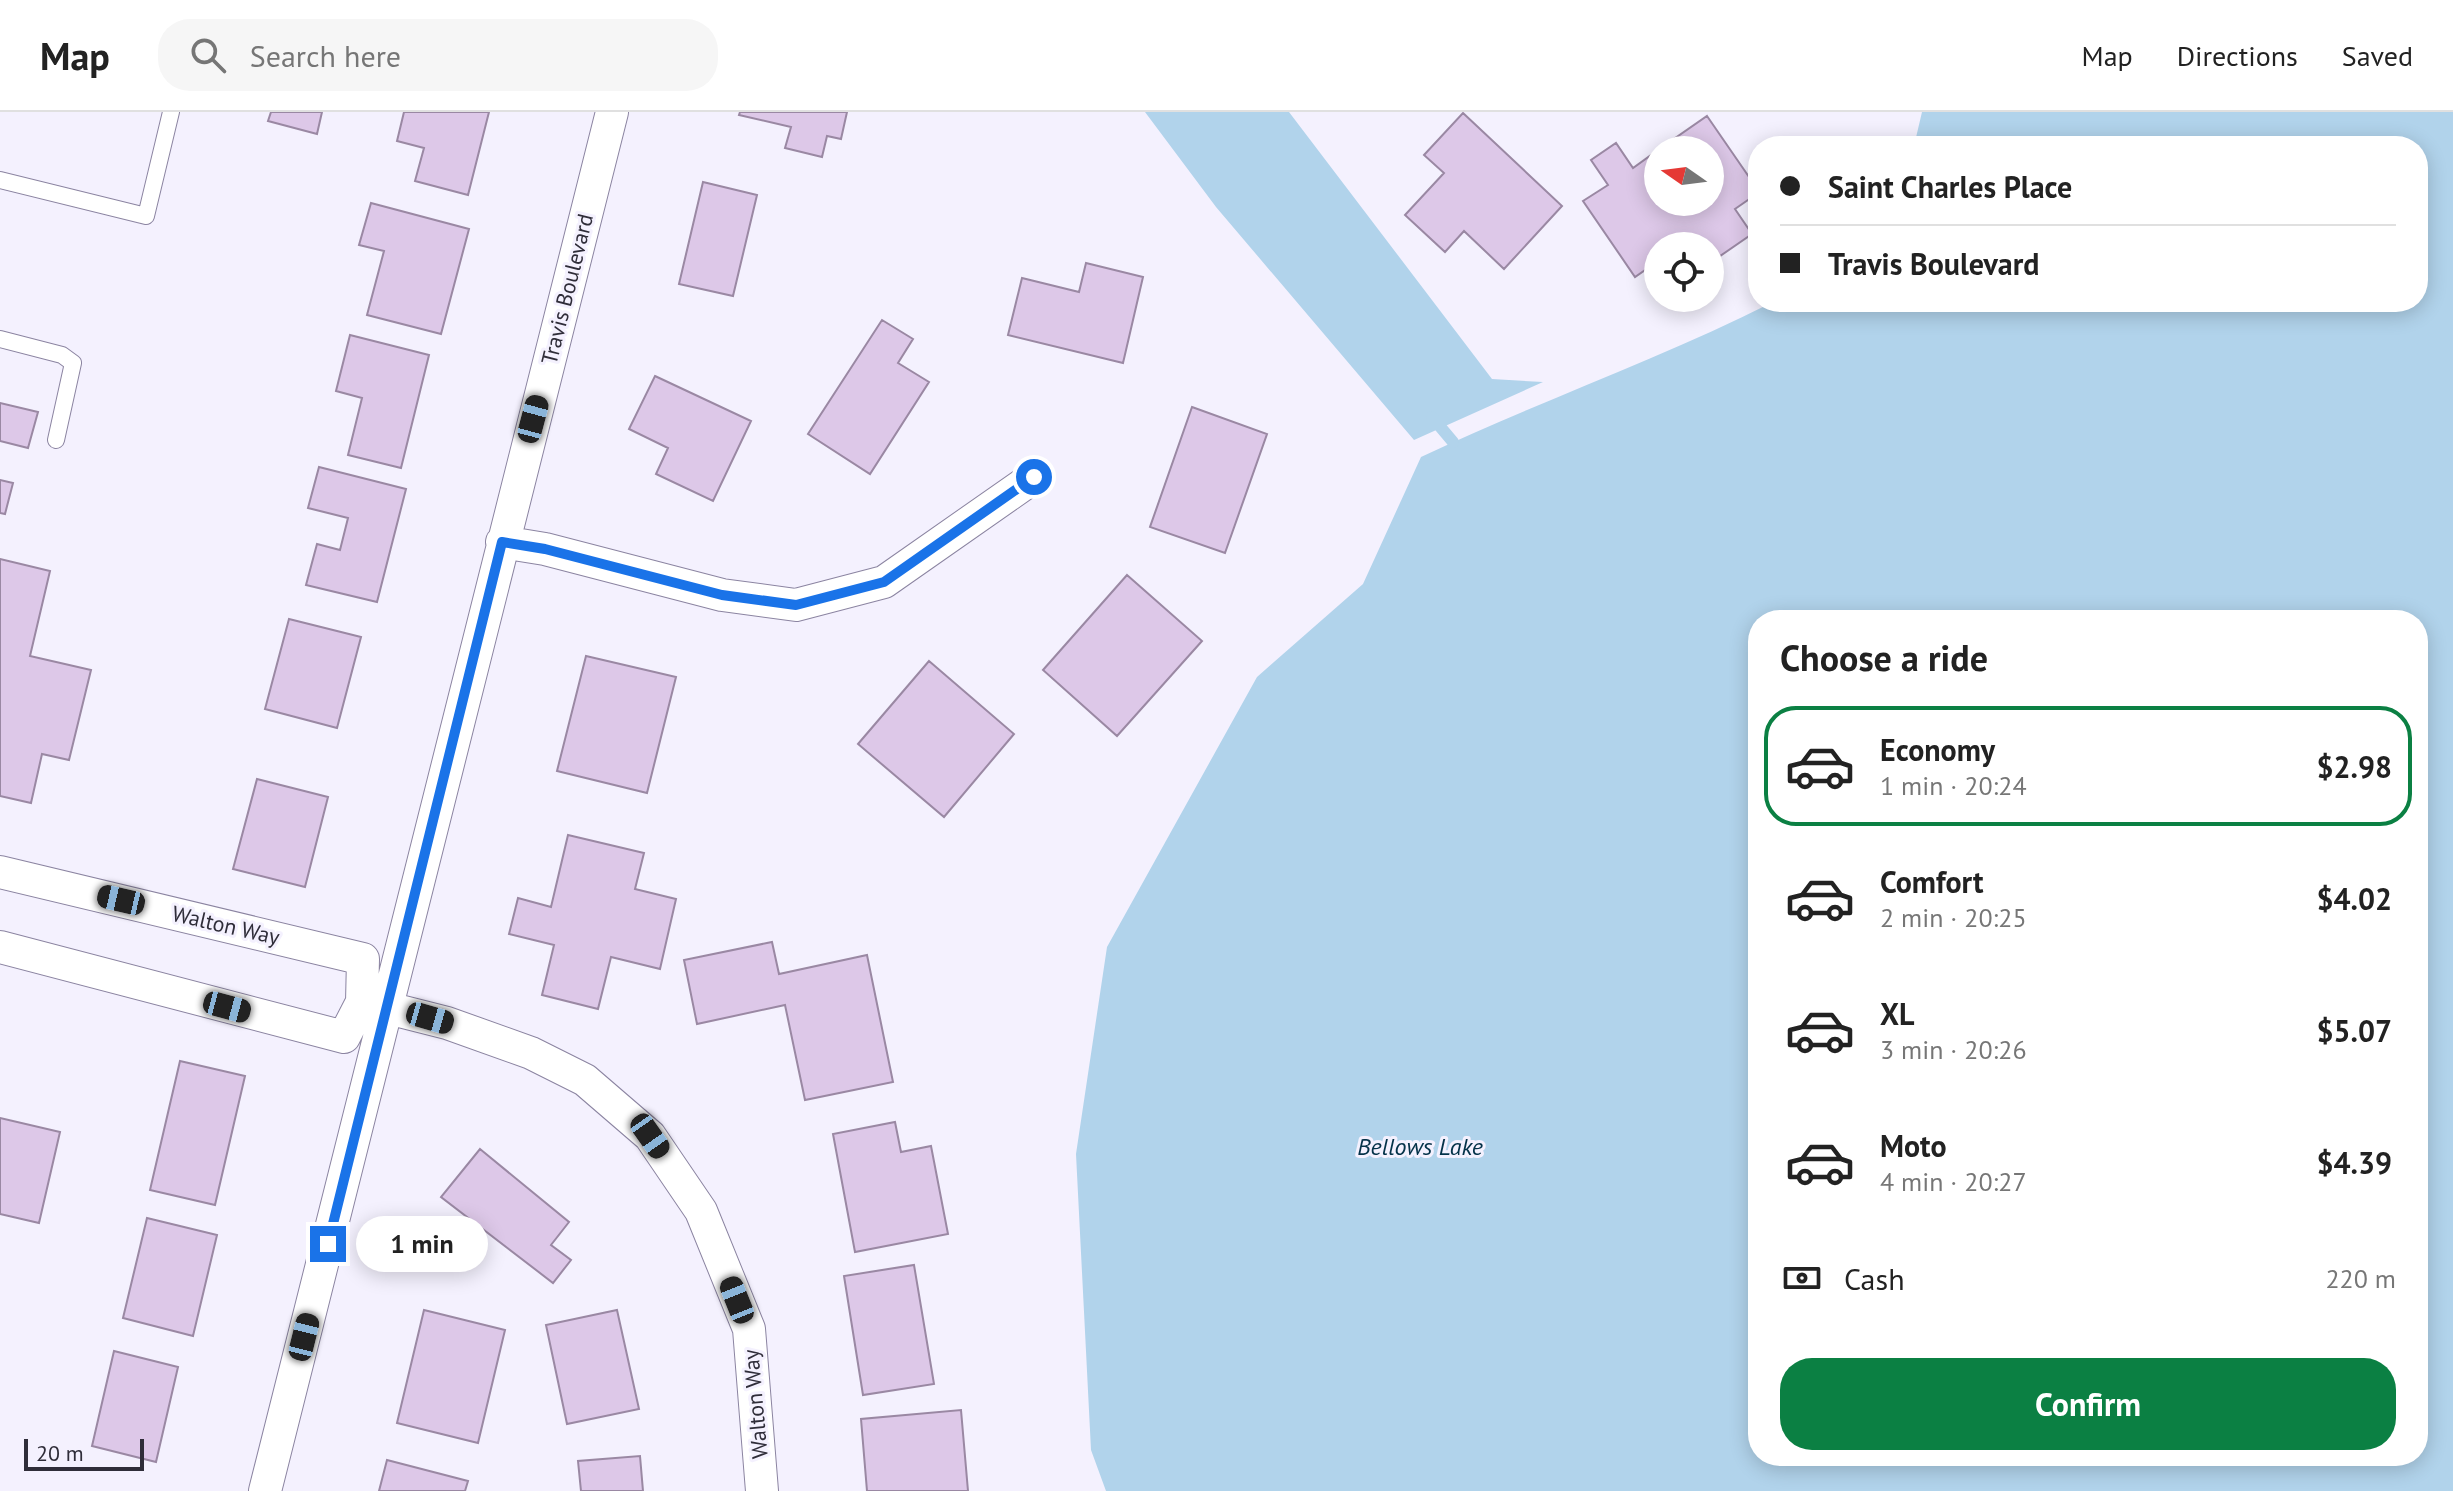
<!DOCTYPE html>
<meta charset="utf-8">
<style>
:root{--surface:#fff;--page:#f6f6f6;--text:#222;--muted:#767676;--line:#e0e0e0;--accent:#0b8043}
body{margin:0;font-family:"PT Sans",sans-serif;background:var(--page);color:var(--text);height:100vh;display:flex;flex-direction:column;font-size:30px;white-space:nowrap}
*{box-sizing:border-box;margin:0}
p{font-size:26px;color:var(--muted)}
.icon{flex:none;width:44px;height:44px;fill:none;stroke:currentColor;stroke-width:2;stroke-linecap:round;stroke-linejoin:round}
.map{position:relative;flex:1;overflow:hidden}
.panel{position:absolute;left:1748px;top:498px;width:680px;height:856px;display:flex;flex-direction:column;background:var(--surface);border-radius:32px;box-shadow:0 4px 20px #0003}
.panel>*{flex:none}
.hud{position:absolute;left:1748px;top:24px;width:680px;height:176px;border-radius:32px;box-shadow:0 4px 20px #0003;display:grid;align-content:center;height:176px;padding:0 32px;background:var(--surface)}
.needle{width:52px;rotate:284deg}
.buttons{position:absolute;left:1644px;top:24px;display:grid;gap:16px}
.buttons a{display:grid;place-items:center;width:80px;height:80px;border-radius:50%;background:var(--surface);box-shadow:0 4px 20px #0003;font-size:40px}
.scale{position:absolute;left:24px;bottom:20px;width:120px;box-sizing:border-box;padding-left:8px;border:4px solid #2f2d39;border-top:0;font-size:22px;line-height:28px;white-space:nowrap;color:#2f2d39;-webkit-text-stroke:6px #f4f1fe;paint-order:stroke}
.end{position:absolute;width:36px;height:36px;margin:-18px;border:10px solid #1a73e8;background:#fff;box-shadow:0 0 0 4px #fff}
.from{border-radius:50%}
.bubble{position:absolute;height:56px;border-radius:28px;background:var(--surface);box-shadow:0 4px 20px #0003;font-size:26px;font-weight:700;line-height:56px;text-align:center}
.car{position:absolute;width:24px;height:48px;margin:-24px -12px;border-radius:10px;box-shadow:0 0 6px 2px #0007;background:linear-gradient(#222 24%,#8ab4d8 0 40%,#222 0 76%,#8ab4d8 0 86%,#222 0)}
.hud b{display:flex;align-items:center;gap:28px;height:76px;font-size:30px}
.hud b+b{border-top:2px solid var(--line)}
.hud i{width:20px;height:20px;background:var(--text)}
ul{padding:0;list-style:none}
li{display:flex;align-items:center;gap:24px;height:120px;margin:0 16px 12px;padding:0 16px;border:4px solid transparent;border-radius:32px}
li div{flex:1}
li b{display:block;font-size:30px}
li em{font-style:normal;font-weight:700}
li.current{border-color:var(--accent)}
li>.icon{width:72px;height:72px;stroke-width:1.5}
h2{padding:0 32px;font-size:36px;line-height:96px}
.pay{display:flex;align-items:center;gap:20px;height:88px;padding:0 32px;font-size:30px}
.pay p{margin-inline-start:auto}
.cta{display:flex;gap:16px;margin-top:auto;padding:16px 32px}
.cta a{flex:1;height:92px;border-radius:32px;background:var(--accent);color:#fff;font-size:32px;font-weight:700;line-height:92px;text-align:center}
header{display:flex;align-items:center;gap:48px;box-sizing:border-box;height:112px;padding:0 40px;background:var(--surface);border-bottom:2px solid var(--line)}
header strong{font-size:38px}
nav{display:flex;gap:44px;margin-inline-start:auto;font-size:28px}
.search{width:560px;height:72px;background:var(--page);display:flex;align-items:center;gap:20px;box-sizing:border-box;padding:0 28px;border-radius:32px;color:var(--muted);font-size:30px}
.map>svg:first-child{display:block}
.water{fill:#b1d3eb;fill-rule:evenodd}
.lines{fill:none;stroke-linecap:round;stroke-linejoin:round}
.stream{stroke:#b1d3eb;stroke-width:12}
.building{fill:#ddc8e8;stroke:#9a88a3;stroke-width:2}
.service-casing{stroke:#8b84a1;stroke-width:18}
.minor-casing{stroke:#8b84a1;stroke-width:34}
.service{stroke:#fff;stroke-width:16}
.minor{stroke:#fff;stroke-width:32}
.route{stroke:#1a73e8;stroke-width:10}
.labels{text-anchor:middle;dominant-baseline:central;stroke-width:6;stroke-linejoin:round;paint-order:stroke}
.street-label{font-size:22px;fill:#2f2d39;stroke:#f4f1fe}
.water-label{font-size:24px;font-style:italic;fill:#043249;stroke:#f4f1fe}
</style>
<header>
<strong>Map</strong>
<div class="search"><svg class="icon" aria-label="search" viewBox="0 0 24 24"><circle cx="10" cy="10" r="6"/><path d="M15 15l6 6"/></svg>Search here</div>
<nav><a>Map</a><a>Directions</a><a>Saved</a></nav>
</header>
<div class="map">
<svg width="2453" height="1379" viewBox="0 0 2453 1379">
<rect width="100%" height="100%" fill="#f4f1fe"/>
<path class="water" d="M1145,0H1289L1492,267L1543,270L1414,328L1216,95Z
M1922,0H2453V1379H1106L1091,1338L1076,1042L1107,835L1257,565L1363,472L1421,345C1537,290 1658,248 1773,190H2418V34H1914ZM1758,508H2418V1344H1758Z"/>
<g class="lines">
<path class="stream" d="M1432,305L1453,330"/>
</g>
<path class="building" d="M271,0H322L317,22L268,9Z
M404,0H489L468,83L415,69L424,36L397,29Z
M740,0H847L841,27L827,24L822,45L785,36L791,15L739,3Z
M1463,1L1562,94L1504,157L1464,119L1445,140L1405,103L1444,61L1424,43Z
M1707,4L1758,78V81L1735,97L1752,122L1710,151V134H1658V149L1635,165L1583,89L1608,73L1591,48L1616,31L1633,56L1658,38V90H1710V38H1658Z
M703,70L757,83L733,184L679,172Z
M371,91L469,117L441,222L367,203L384,139L359,133Z
M1086,151L1143,165L1123,251L1008,223L1022,166L1079,180Z
M882,208L913,227L898,251L929,270L870,362L808,322Z
M350,223L429,243L401,356L348,343L362,286L336,279Z
M655,264L751,309L713,389L656,362L668,336L629,317Z
M0,291L38,300L28,336L0,329Z
M1192,295L1267,322L1225,441L1150,415Z
M319,355L406,377L377,490L306,473L317,432L340,438L348,406L308,396Z
M0,368L13,371L5,402L0,401Z
M0,447L50,459L30,544L91,558L69,648L42,642L31,691L0,684Z
M1127,463L1202,529L1117,624L1043,558Z
M289,507L361,525L337,616L265,597Z
M586,544L676,565L647,681L557,659Z
M929,549L1014,622L944,705L858,632Z
M257,667L328,685L305,775L233,757Z
M568,723L644,741L635,777L676,787L660,857L611,845L598,897L542,883L554,833L509,822L518,786L551,795Z
M772,830L779,862L867,843L893,970L805,988L785,893L697,912L684,848Z
M180,949L245,964L215,1093L150,1078Z
M0,1006L60,1020L39,1111L0,1102Z
M895,1010L901,1040L931,1034L948,1122L855,1140L833,1022Z
M480,1037L569,1110L551,1133L571,1148L553,1171L441,1085Z
M147,1106L217,1123L193,1224L123,1206Z
M914,1153L934,1272L863,1283L844,1164Z
M424,1198L505,1218L478,1331L397,1311Z
M617,1198L639,1297L567,1312L546,1213Z
M114,1239L178,1255L156,1350L92,1334Z
M961,1298L968,1379H867L861,1307Z
M640,1344L643,1379H581L578,1349Z
M387,1348L468,1369L465,1379H379Z"/>
<g class="lines">
<defs>
<path id="service" d="M0,68L146,104L171,0
M0,227L62,243L73,251L56,328"/>
<path id="minor" d="M502,430L545,437L722,483L796,493L884,470L1034,365
M0,760L363,847L362,890L344,925L0,835
M368,891L447,911L531,941L585,968L650,1024L701,1099L749,1217L762,1379
M265,1379L612,0"/>
</defs>
<use href="#service" class="service-casing"/>
<use href="#minor" class="minor-casing"/>
<use href="#service" class="service"/>
<use href="#minor" class="minor"/>
</g>
<g class="lines">
<path class="route" d="M328,1132L502,430L545,437L722,483L796,493L884,470L1034,365"/>
</g>
<g class="labels">
<g class="street-label">
<text transform="translate(567 177) rotate(-76)">Travis Boulevard</text>
<text transform="translate(226 813) rotate(13)">Walton Way</text>
<text transform="translate(755 1292) rotate(-95)">Walton Way</text>
</g>
<g class="water-label">
<text x="1420" y="1034">Bellows Lake</text>
</g>
</g>
</svg>
<div class="buttons">
<a><svg class="needle" viewBox="-14 -14 28 28"><path d="M0-13l5 13h-10z" fill="#e53935"/><path d="M0 13l5-13h-10z" fill="#767676"/></svg></a>
<a><svg class="icon" aria-label="locate" viewBox="0 0 24 24"><circle cx="12" cy="12" r="6"/><path d="M12 2v4M12 18v4M2 12h4M18 12h4"/></svg></a>
</div>
<div class="scale">20 m</div>
<i class="end from" style="left:1034px;top:365px"></i>
<i class="end" style="left:328px;top:1132px"></i>
<div class="bubble" style="left:356px;top:1104px;width:132px">1 min</div>
<i class="car" style="left:533px;top:307px;rotate:15deg"></i>
<i class="car" style="left:121px;top:788px;rotate:283deg"></i>
<i class="car" style="left:227px;top:895px;rotate:105deg"></i>
<i class="car" style="left:430px;top:906px;rotate:106deg"></i>
<i class="car" style="left:650px;top:1024px;rotate:145deg"></i>
<i class="car" style="left:737px;top:1188px;rotate:338deg"></i>
<i class="car" style="left:304px;top:1225px;rotate:14deg"></i>
<div class="hud">
<b><i class="from"></i>Saint Charles Place</b>
<b><i></i>Travis Boulevard</b>
</div>
<section class="panel">
<h2>Choose a ride</h2>
<ul>
<li class="current"><svg class="icon" aria-label="car" viewBox="0 0 24 24"><path d="M5 17H2v-5l4-1 3-4h7l3 4 3 1v5h-3M9 17h6M6 11h13"/><circle cx="7" cy="17" r="2"/><circle cx="17" cy="17" r="2"/></svg><div><b>Economy</b><p>1 min · 20:24</p></div><em>$2.98</em></li>
<li><svg class="icon" aria-label="car" viewBox="0 0 24 24"><path d="M5 17H2v-5l4-1 3-4h7l3 4 3 1v5h-3M9 17h6M6 11h13"/><circle cx="7" cy="17" r="2"/><circle cx="17" cy="17" r="2"/></svg><div><b>Comfort</b><p>2 min · 20:25</p></div><em>$4.02</em></li>
<li><svg class="icon" aria-label="car" viewBox="0 0 24 24"><path d="M5 17H2v-5l4-1 3-4h7l3 4 3 1v5h-3M9 17h6M6 11h13"/><circle cx="7" cy="17" r="2"/><circle cx="17" cy="17" r="2"/></svg><div><b>XL</b><p>3 min · 20:26</p></div><em>$5.07</em></li>
<li><svg class="icon" aria-label="car" viewBox="0 0 24 24"><path d="M5 17H2v-5l4-1 3-4h7l3 4 3 1v5h-3M9 17h6M6 11h13"/><circle cx="7" cy="17" r="2"/><circle cx="17" cy="17" r="2"/></svg><div><b>Moto</b><p>4 min · 20:27</p></div><em>$4.39</em></li>
</ul>
<div class="pay"><svg class="icon" aria-label="cash" viewBox="0 0 24 24"><path d="M3 7h18v10H3z"/><circle cx="12" cy="12" r="2"/></svg>Cash<p>220 m</p></div>
<div class="cta"><a>Confirm</a></div>
</section>
</div>
